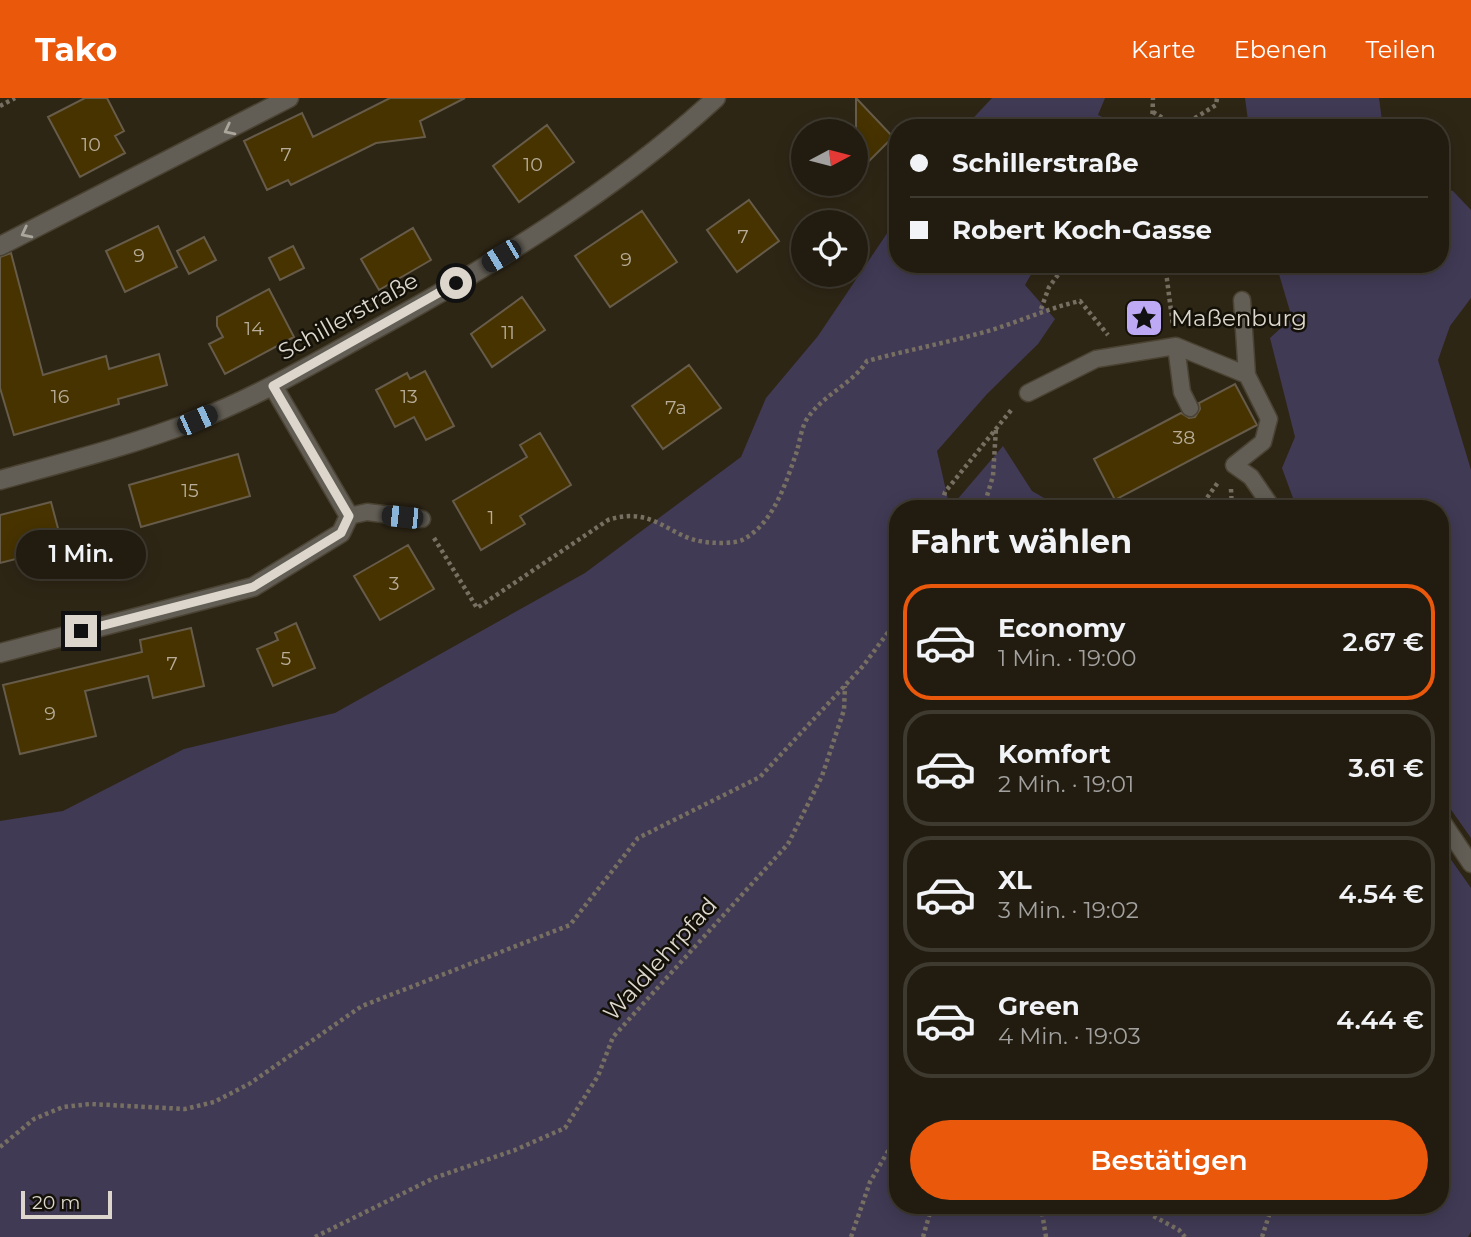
<!DOCTYPE html>
<html lang="de">
<meta charset="utf-8">
<style>
:root{--surface:#221c10;--page:#2a2519;--text:#f1f3f6;--muted:#a2a19f;--line:#3f3a30;--accent:#ea580c}
body{margin:0;font-family:Montserrat,sans-serif;background:var(--page);color:var(--text);height:100vh;display:flex;flex-direction:column;font-size:26px;white-space:nowrap}
*{box-sizing:border-box;margin:0}
p{font-size:23px;color:var(--muted)}
.icon{flex:none;width:38px;height:38px;fill:none;stroke:currentColor;stroke-width:2;stroke-linecap:round;stroke-linejoin:round}
.map{position:relative;flex:1;overflow:hidden}
.panel{position:absolute;left:889px;top:402px;width:560px;height:714px;display:flex;flex-direction:column;background:var(--surface);border-radius:28px;box-shadow:0 4px 18px #0003,0 0 0 2px var(--line)}
.panel>*{flex:none}
.top-card{position:absolute;left:889px;top:21px;width:560px;height:154px;border-radius:28px;box-shadow:0 4px 18px #0003,0 0 0 2px var(--line);display:grid;align-content:center;height:154px;padding:0 21px;background:var(--surface)}
.needle{width:46px;rotate:83deg}
.tools{position:absolute;left:791px;top:21px;display:grid;gap:14px}
.tools a{display:grid;place-items:center;width:77px;height:77px;border-radius:50%;background:var(--surface);box-shadow:0 4px 18px #0003,0 0 0 2px var(--line);font-size:35px}
.scale{position:absolute;left:21px;bottom:18px;width:91px;box-sizing:border-box;padding-left:7px;border:4px solid #dcd6cc;border-top:0;font-size:19px;line-height:24px;white-space:nowrap;color:#dcd6cc;-webkit-text-stroke:5px #131008;paint-order:stroke}
.end{position:absolute;width:32px;height:32px;margin:-16px;border:9px solid #dcd6cc;background:#111;box-shadow:0 0 0 4px #111}
.from{border-radius:50%}
.bubble{position:absolute;height:49px;border-radius:24px;background:var(--surface);box-shadow:0 4px 18px #0003,0 0 0 2px var(--line);font-size:23px;font-weight:600;line-height:49px;text-align:center}
.car{position:absolute;width:21px;height:42px;margin:-21px -10px;border-radius:9px;box-shadow:0 0 5px 2px #0007;background:linear-gradient(#222 24%,#8ab4d8 0 40%,#222 0 76%,#8ab4d8 0 86%,#222 0)}
.top-card b{display:flex;align-items:center;gap:24px;height:66px;font-size:26px}
.top-card b+b{border-top:2px solid var(--line)}
.top-card i{width:18px;height:18px;background:var(--text)}
ul{padding:0;list-style:none}
li{display:flex;align-items:center;gap:21px;height:116px;margin:0 14px 10px;padding:0 7px;border:4px solid var(--line);border-radius:28px}
li div{flex:1}
li b{display:block;font-size:26px}
li em{font-style:normal;font-weight:600}
li.on{border-color:var(--accent)}
li>.icon{width:63px;height:63px;stroke-width:1.5}
h2{padding:0 21px;font-size:32px;line-height:84px}
.action{display:flex;gap:14px;margin-top:auto;padding:14px 21px}
.action a{flex:1;height:80px;border-radius:42px;background:var(--accent);color:#fff;font-size:28px;font-weight:600;line-height:80px;text-align:center}
header{display:flex;align-items:center;gap:42px;box-sizing:border-box;height:98px;padding:0 35px;background:var(--accent);color:#fff}
header strong{font-size:33px}
nav{display:flex;gap:38px;margin-inline-start:auto;font-size:24px}
.map>svg:first-child{display:block}
.green{fill:#413a55}
.building{fill:#473300;stroke:#665c49;stroke-width:2}
.lines{fill:none;stroke-linecap:round;stroke-linejoin:round}
.service-casing{stroke:#4a4232;stroke-width:19}
.minor-casing{stroke:#4a4232;stroke-width:21}
.path{stroke:#777062;stroke-width:4.5;stroke-dasharray:3.5 3.5;stroke-linecap:butt}
.service{stroke:#625e55;stroke-width:16}
.minor{stroke:#625e55;stroke-width:18}
.oneway{stroke:#aba69c}
.route{stroke:#dcd6cc;stroke-width:9}
.labels{text-anchor:middle;dominant-baseline:central;stroke-width:5;stroke-linejoin:round;paint-order:stroke}
.number-label{font-size:19px;fill:#b7ad99}
.street-label{font-size:23px;fill:#dcd6cc;stroke:#131008}
.poi-label{font-size:23px;fill:#dcd6cc;stroke:#131008;text-anchor:start}
</style>
<header>
<strong>Tako</strong>
<nav><a>Karte</a><a>Ebenen</a><a>Teilen</a></nav>
</header>
<div class="map">
<svg width="1471" height="1139" viewBox="0 0 1471 1139">
<rect width="100%" height="100%" fill="#2e2615"/>
<path class="green" d="M992,0H1105L1098,17L1117,26L1116,30H964Z
M1245,0H1379L1383,30H1249Z
M1440,89L1453,93L1471,112V200L1450,228L1438,262L1471,372V740L1440,696V411H1297L1282,370L1295,339L1270,240L1292,220L1276,166H1440Z
M898,119V166H1037L1025,187L1055,221L1038,246L987,296L937,353L950,410L1003,348L1032,393L1063,411H898V1108H1440V746L1471,790V1134L1468,1139H0V723L63,713L184,651L335,615L585,475L741,359L766,300L818,238Z"/>
<path class="building" d="M85,0H107L124,33L115,38L125,55L80,79L48,19Z
M390,0H465L420,23L425,39L376,45L291,87L288,82L267,92L244,43L302,15L313,39Z
M856,0L893,39L856,76Z
M547,27L574,64L519,104L493,68Z
M749,102L779,143L737,174L707,132Z
M642,113L677,164L610,209L575,158Z
M158,128L177,169L125,194L106,153Z
M413,130L431,162L379,192L361,161Z
M204,139L216,162L189,176L177,153Z
M293,148L304,170L280,182L269,160Z
M11,155L43,277L106,258L109,271L159,256L167,287L118,301L119,306L14,337L0,290V159Z
M269,191L294,239L225,276L209,246L223,239L217,228V219Z
M522,199L545,232L492,269L471,236Z
M689,267L721,310L663,351L632,308Z
M425,273L454,328L426,342L414,319L395,329L376,292L407,275L410,281Z
M1235,286L1257,327L1115,402L1094,361L1181,315L1189,320L1195,319L1200,311L1199,305Z
M540,335L571,387L520,418L525,426L481,452L453,403L527,359L520,347Z
M238,356L250,398L141,429L129,387Z
M51,404L63,449L0,465V417Z
M408,447L434,491L380,522L354,478Z
M296,525L315,570L273,588L257,551L278,542L275,535Z
M191,530L204,588L153,600L148,578L85,593L96,638L20,656L3,587L142,554L140,542Z"/>
<g class="lines">
<defs>
<path id="service" d="M1242,202L1247,277
M1176,248L1182,294L1190,310
M1028,295L1096,261L1176,248L1247,277L1269,321L1263,344L1234,367L1251,379L1273,411
M349,418L367,414L422,421
M1440,720L1471,766"/>
<path id="minor" d="M0,148L289,0
M0,382C66,364 133,347 197,322C256,299 311,267 367,236C489,169 613,95 716,0
M0,555L253,489L341,435L349,418L273,288"/>
</defs>
<use href="#service" class="service-casing"/>
<use href="#minor" class="minor-casing"/>
<path class="path" d="M0,8L15,0
M1153,14L1179,30L1216,7L1217,0
M1152,30L1153,0
M1165,166L1173,228
M1041,211L1049,189L1066,166
M1231,391L1232,411
M941,411L945,394L1012,311
M983,411L993,378L996,330
M1199,411L1219,383
M434,440L477,510L608,422C654,407 669,440 705,444C713,445 734,446 742,442C774,426 786,384 797,353C800,342 802,326 809,318C826,295 852,286 867,263C904,253 941,246 977,236C1013,227 1044,211 1080,203L1108,237
M0,1049L34,1021L63,1009L90,1006L185,1011L214,1004L249,986L362,908L570,827L638,740L760,679L863,568L898,521
M1041,1108L1046,1139
M1135,1108L1179,1132L1185,1139
M315,1139L434,1080L515,1052L565,1030L598,978L613,939L788,746L822,678L844,612L845,588
M851,1139L870,1084L898,1036
M923,1139L932,1108
M1262,1139L1272,1108"/>
<use href="#service" class="service"/>
<use href="#minor" class="minor"/>
</g>
<defs><path id="oneway-chevron" d="M-2-3.5L2.5 0L-2 3.5" fill="none" stroke-width="1.6" stroke-linecap="round" stroke-linejoin="round" transform="scale(1.75)"/></defs>
<g class="oneway">
<use href="#oneway-chevron" transform="translate(229 32) rotate(153)"/>
<use href="#oneway-chevron" transform="translate(26 135) rotate(153)"/>
</g>
<g class="lines">
<path class="route" d="M81,533L253,489L341,435L349,418L273,288L456,185"/>
</g>
<defs>
<symbol id="sight-square" viewBox="-11 -11 22 22"><rect x="-9" y="-9" width="18" height="18" rx="4" fill="#bea9f5" stroke="#131008"/><path d="M0-6L1.8-2.2L6-1.7L2.9 1.2L3.7 5.4L0 3.3L-3.7 5.4L-2.9 1.2L-6-1.7L-1.8-2.2Z" fill="#111"/></symbol>
</defs>
<g fill-rule="evenodd">
<use href="#sight-square" x="1122" y="198" width="44" height="44"/>
</g>
<g class="labels">
<g class="number-label">
<text x="91" y="46">10</text>
<text x="286" y="56">7</text>
<text x="533" y="66">10</text>
<text x="743" y="138">7</text>
<text x="139" y="157">9</text>
<text x="626" y="161">9</text>
<text x="254" y="230">14</text>
<text x="508" y="234">11</text>
<text x="60" y="298">16</text>
<text x="409" y="298">13</text>
<text x="676" y="309">7a</text>
<text x="1184" y="339">38</text>
<text x="190" y="392">15</text>
<text x="491" y="419">1</text>
<text x="394" y="485">3</text>
<text x="286" y="560">5</text>
<text x="172" y="565">7</text>
<text x="50" y="615">9</text>
</g>
<g class="street-label">
<text transform="translate(348 218) rotate(-29)">Schillerstraße</text>
<text transform="translate(660 861) rotate(-48)">Waldlehrpfad</text>
</g>
<g class="poi-label">
<text x="1171" y="220">Maßenburg</text>
</g>
</g>
</svg>
<div class="tools">
<a><svg class="needle" viewBox="-14 -14 28 28"><path d="M0-13l5 13h-10z" fill="#e53935"/><path d="M0 13l5-13h-10z" fill="#a2a19f"/></svg></a>
<a><svg class="icon" aria-label="locate" viewBox="0 0 24 24"><circle cx="12" cy="12" r="6"/><path d="M12 2v4M12 18v4M2 12h4M18 12h4"/></svg></a>
</div>
<div class="scale">20 m</div>
<i class="end from" style="left:456px;top:185px"></i>
<i class="end" style="left:81px;top:533px"></i>
<div class="bubble" style="left:16px;top:432px;width:130px">1 Min.</div>
<i class="car" style="left:501px;top:158px;rotate:239deg"></i>
<i class="car" style="left:197px;top:322px;rotate:66deg"></i>
<i class="car" style="left:402px;top:419px;rotate:276deg"></i>
<div class="top-card">
<b><i class="from"></i>Schillerstraße</b>
<b><i></i>Robert Koch-Gasse</b>
</div>
<section class="panel">
<h2>Fahrt wählen</h2>
<ul>
<li class="on"><svg class="icon" aria-label="car" viewBox="0 0 24 24"><path d="M5 17H2v-5l4-1 3-4h7l3 4 3 1v5h-3M9 17h6M6 11h13"/><circle cx="7" cy="17" r="2"/><circle cx="17" cy="17" r="2"/></svg><div><b>Economy</b><p>1 Min. · 19:00</p></div><em>2.67 €</em></li>
<li><svg class="icon" aria-label="car" viewBox="0 0 24 24"><path d="M5 17H2v-5l4-1 3-4h7l3 4 3 1v5h-3M9 17h6M6 11h13"/><circle cx="7" cy="17" r="2"/><circle cx="17" cy="17" r="2"/></svg><div><b>Komfort</b><p>2 Min. · 19:01</p></div><em>3.61 €</em></li>
<li><svg class="icon" aria-label="car" viewBox="0 0 24 24"><path d="M5 17H2v-5l4-1 3-4h7l3 4 3 1v5h-3M9 17h6M6 11h13"/><circle cx="7" cy="17" r="2"/><circle cx="17" cy="17" r="2"/></svg><div><b>XL</b><p>3 Min. · 19:02</p></div><em>4.54 €</em></li>
<li><svg class="icon" aria-label="car" viewBox="0 0 24 24"><path d="M5 17H2v-5l4-1 3-4h7l3 4 3 1v5h-3M9 17h6M6 11h13"/><circle cx="7" cy="17" r="2"/><circle cx="17" cy="17" r="2"/></svg><div><b>Green</b><p>4 Min. · 19:03</p></div><em>4.44 €</em></li>
</ul>
<div class="action"><a>Bestätigen</a></div>
</section>
</div>
